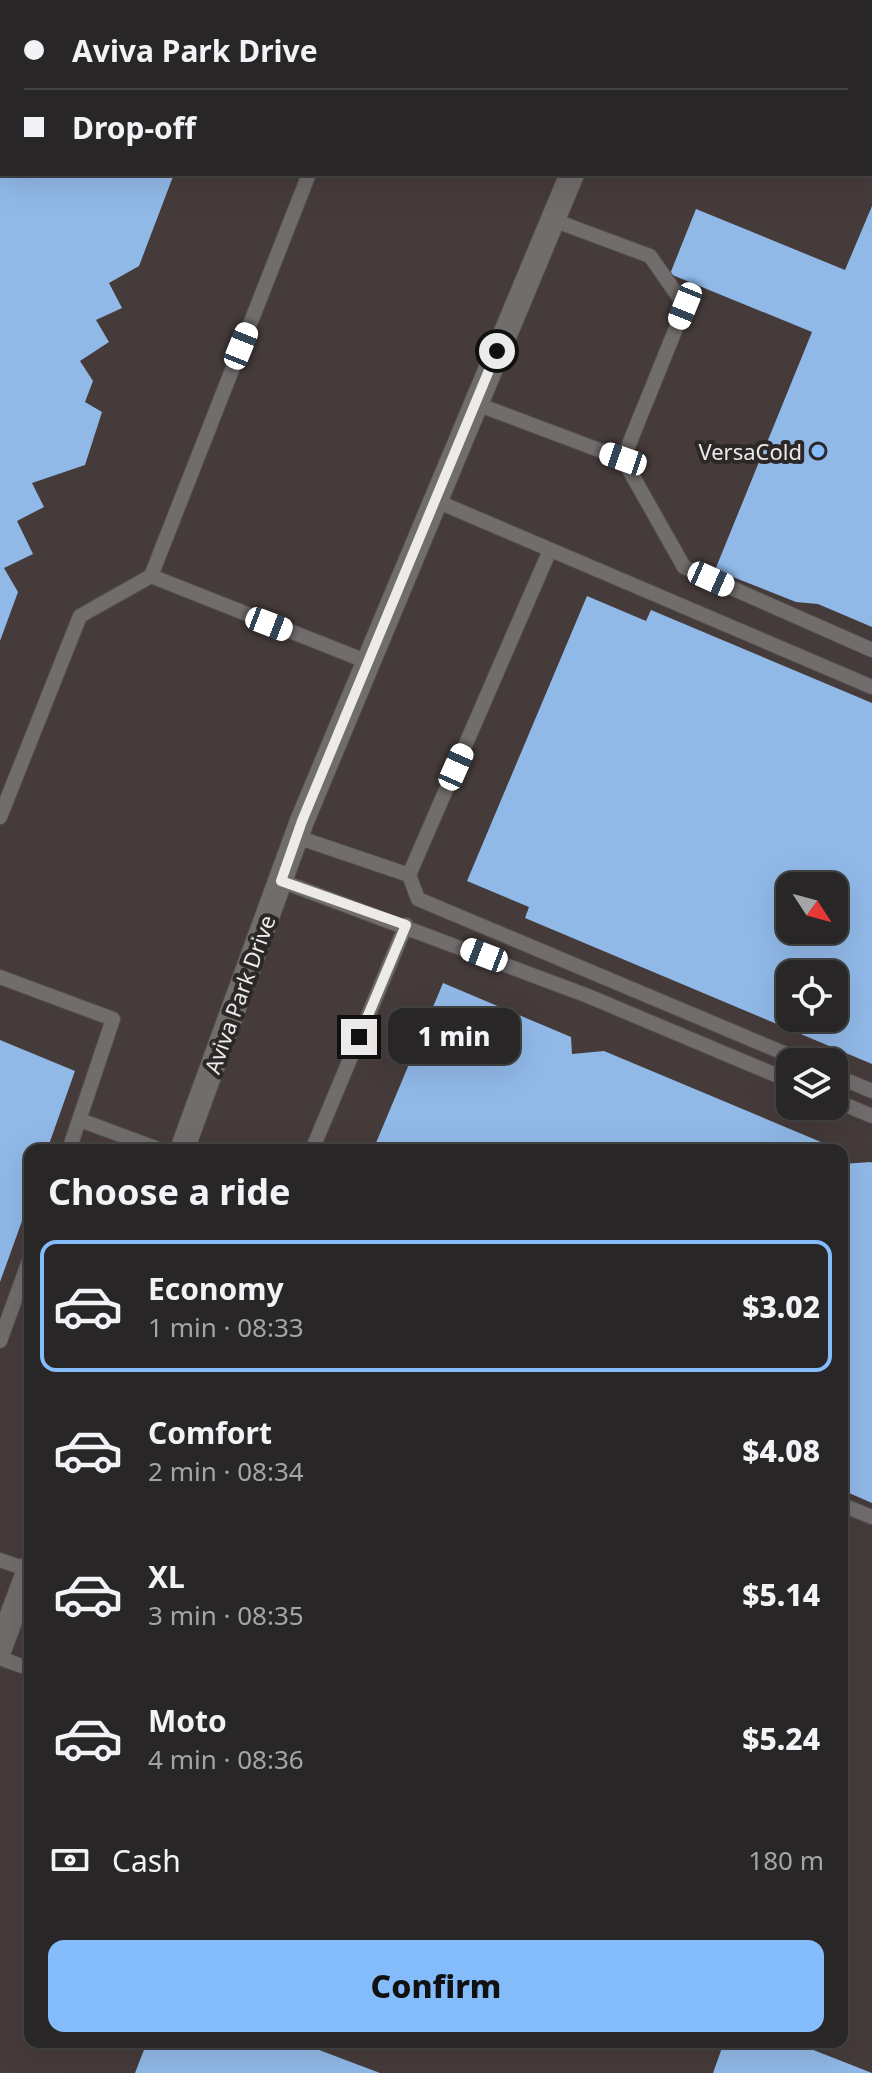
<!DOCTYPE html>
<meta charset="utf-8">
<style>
:root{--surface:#282626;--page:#302e2e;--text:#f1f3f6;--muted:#a5a5a7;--line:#444343;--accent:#84bcfb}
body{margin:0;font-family:"Noto Sans",sans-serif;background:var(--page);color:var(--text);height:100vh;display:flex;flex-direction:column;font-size:30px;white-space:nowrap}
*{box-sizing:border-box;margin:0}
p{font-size:26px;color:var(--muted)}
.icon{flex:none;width:44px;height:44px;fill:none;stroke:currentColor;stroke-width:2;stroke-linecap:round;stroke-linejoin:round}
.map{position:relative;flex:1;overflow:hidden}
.sheet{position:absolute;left:24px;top:1144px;width:824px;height:904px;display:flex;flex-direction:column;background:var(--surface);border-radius:16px;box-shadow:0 8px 32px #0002,0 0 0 2px var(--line)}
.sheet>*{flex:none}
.top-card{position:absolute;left:0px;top:0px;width:872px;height:176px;box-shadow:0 8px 32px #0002,0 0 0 2px var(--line);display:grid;align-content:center;height:176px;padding:0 24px;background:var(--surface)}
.needle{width:52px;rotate:126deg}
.buttons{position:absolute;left:776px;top:872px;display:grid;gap:16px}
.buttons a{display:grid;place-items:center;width:72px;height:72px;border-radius:16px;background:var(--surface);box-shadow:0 8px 32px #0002,0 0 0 2px var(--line);font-size:40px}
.end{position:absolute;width:36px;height:36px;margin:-18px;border:10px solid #edeaea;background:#111;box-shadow:0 0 0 4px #111}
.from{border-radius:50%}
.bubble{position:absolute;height:56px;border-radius:16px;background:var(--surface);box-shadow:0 8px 32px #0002,0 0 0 2px var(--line);font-size:26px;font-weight:800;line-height:56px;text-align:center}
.car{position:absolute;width:24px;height:48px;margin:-24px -12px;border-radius:10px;box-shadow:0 0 6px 2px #0007;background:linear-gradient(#fff 24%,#345 0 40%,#fff 0 76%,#345 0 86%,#fff 0)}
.top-card b{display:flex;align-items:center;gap:28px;height:76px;font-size:30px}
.top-card b+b{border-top:2px solid var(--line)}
.top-card i{width:20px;height:20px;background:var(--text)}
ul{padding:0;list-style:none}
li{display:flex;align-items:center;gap:24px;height:132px;margin:0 16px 12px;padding:0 8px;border:4px solid transparent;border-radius:16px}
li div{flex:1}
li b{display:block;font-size:30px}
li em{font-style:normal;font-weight:800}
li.on{border-color:var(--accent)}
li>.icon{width:72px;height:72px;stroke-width:1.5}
h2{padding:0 24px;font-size:36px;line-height:96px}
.pay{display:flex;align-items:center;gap:20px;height:88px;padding:0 24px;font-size:30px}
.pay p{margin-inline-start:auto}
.cta{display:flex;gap:16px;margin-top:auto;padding:16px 24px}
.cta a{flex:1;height:92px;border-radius:16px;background:var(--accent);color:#111;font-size:32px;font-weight:800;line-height:92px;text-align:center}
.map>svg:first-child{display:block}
.built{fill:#453b3a;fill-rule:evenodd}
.building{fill:#91b9e8;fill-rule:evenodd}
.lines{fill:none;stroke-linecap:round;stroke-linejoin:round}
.lane-casing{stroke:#545050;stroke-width:16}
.street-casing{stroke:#545050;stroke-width:26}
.lane{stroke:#726d6d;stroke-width:14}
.street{stroke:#726d6d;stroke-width:24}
.route{stroke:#edeaea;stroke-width:10}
.poi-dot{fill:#84bcfb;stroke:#2c2828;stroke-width:3}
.labels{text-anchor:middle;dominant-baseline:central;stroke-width:8;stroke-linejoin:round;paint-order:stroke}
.poi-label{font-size:22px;fill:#edeaea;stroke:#2c2828;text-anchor:end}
.street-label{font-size:22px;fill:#edeaea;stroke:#2c2828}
</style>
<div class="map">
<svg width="872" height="2073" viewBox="0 0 872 2073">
<rect width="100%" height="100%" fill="#363232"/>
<path class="built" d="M0,0H872V2073H0ZM2,2H870V174H2ZM790,886H834V930H790ZM790,974H834V1018H790ZM790,1062H834V1106H790ZM30,1150H842V2042H30Z"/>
<path class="building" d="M0,174H174L139,266L109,283L122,308L96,320L109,342L80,361L93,381L85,402L102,412L85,465L32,483L44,507L17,521L33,554L4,568L18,592L0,641Z
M872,206V627L818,604L796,602L715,570L812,332L670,274L696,209L845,270Z
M587,596L646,621L651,610L872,703V1064L525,918L529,907L467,881ZM790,886H834V930H790ZM790,974H834V1018H790Z
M443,983L571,1037L572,1054L604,1051L840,1150H373Z
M0,1040L75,1071L47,1150H30V1199L0,1282Z
M871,1162L872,1163V1503L842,1490V1164Z
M147,2042H298L380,2073H135Z
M724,2042H793L872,2073H713Z"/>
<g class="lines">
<defs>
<path id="lane" d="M802,2L803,0
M0,16H2
M474,403L623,459L685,306L650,256L553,220
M623,459L684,567L872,650
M434,500L872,687
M550,550L409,875L418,899L805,1062
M151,576L368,662
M0,817L80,616L151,576L309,174
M297,837L409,875
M281,881L588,996L790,1081
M0,977L113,1019L69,1150
M834,1075L872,1091
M834,1100L872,1116
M80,1120L161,1150
M312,1150L406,925
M0,1341L30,1258
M842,1505L872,1517
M0,1560L29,1570
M0,1658L30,1669"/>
<path id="street" d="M645,2L646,0
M182,1150L302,821L572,174
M0,1648L30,1567"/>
</defs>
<use href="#lane" class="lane-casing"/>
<use href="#street" class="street-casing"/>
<use href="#lane" class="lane"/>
<use href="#street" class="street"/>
</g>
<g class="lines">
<path class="route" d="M359,1037L406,925L281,881L302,821L497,351"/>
</g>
<circle class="poi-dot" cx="818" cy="451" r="8"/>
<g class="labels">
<g class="poi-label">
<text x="802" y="451">VersaCold</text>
</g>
<g class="street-label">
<text transform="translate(239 994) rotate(-70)">Aviva Park Drive</text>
</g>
</g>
</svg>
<div class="buttons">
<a><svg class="needle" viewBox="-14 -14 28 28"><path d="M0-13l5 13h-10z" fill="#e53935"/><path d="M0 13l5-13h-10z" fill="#a5a5a7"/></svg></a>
<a><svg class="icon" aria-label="locate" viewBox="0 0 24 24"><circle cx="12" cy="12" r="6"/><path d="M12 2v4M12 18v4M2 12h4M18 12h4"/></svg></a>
<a><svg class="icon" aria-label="layers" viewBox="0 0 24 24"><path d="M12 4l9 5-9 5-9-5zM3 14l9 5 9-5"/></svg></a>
</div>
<i class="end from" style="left:497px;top:351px"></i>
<i class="end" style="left:359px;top:1037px"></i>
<div class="bubble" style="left:388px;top:1008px;width:132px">1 min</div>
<i class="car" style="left:685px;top:306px;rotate:202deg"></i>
<i class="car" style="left:241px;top:346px;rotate:22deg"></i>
<i class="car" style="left:623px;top:459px;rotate:289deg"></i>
<i class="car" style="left:711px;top:579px;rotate:114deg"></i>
<i class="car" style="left:269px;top:624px;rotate:111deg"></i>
<i class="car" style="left:456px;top:767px;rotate:24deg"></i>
<i class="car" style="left:484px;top:955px;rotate:291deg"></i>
<div class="top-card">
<b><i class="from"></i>Aviva Park Drive</b>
<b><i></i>Drop-off</b>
</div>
<section class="sheet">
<h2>Choose a ride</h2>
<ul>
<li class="on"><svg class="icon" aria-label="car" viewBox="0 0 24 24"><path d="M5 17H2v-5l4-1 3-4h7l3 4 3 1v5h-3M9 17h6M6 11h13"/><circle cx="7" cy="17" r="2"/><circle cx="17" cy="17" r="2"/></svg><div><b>Economy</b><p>1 min · 08:33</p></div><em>$3.02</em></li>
<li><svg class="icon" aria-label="car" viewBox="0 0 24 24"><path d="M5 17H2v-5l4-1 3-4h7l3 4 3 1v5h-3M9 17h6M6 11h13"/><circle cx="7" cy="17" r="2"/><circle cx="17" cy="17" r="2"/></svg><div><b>Comfort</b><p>2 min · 08:34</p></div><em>$4.08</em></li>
<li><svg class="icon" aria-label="car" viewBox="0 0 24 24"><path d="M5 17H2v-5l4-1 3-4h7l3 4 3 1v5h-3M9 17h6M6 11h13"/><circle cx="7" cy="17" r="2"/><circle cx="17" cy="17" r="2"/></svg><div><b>XL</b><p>3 min · 08:35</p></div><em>$5.14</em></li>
<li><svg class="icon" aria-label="car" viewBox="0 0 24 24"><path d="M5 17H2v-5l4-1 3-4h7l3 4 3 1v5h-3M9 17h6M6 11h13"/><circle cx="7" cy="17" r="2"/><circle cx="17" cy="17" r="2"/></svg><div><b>Moto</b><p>4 min · 08:36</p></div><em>$5.24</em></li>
</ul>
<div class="pay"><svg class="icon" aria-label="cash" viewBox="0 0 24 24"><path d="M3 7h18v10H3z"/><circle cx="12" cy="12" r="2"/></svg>Cash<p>180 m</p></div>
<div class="cta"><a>Confirm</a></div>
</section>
</div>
